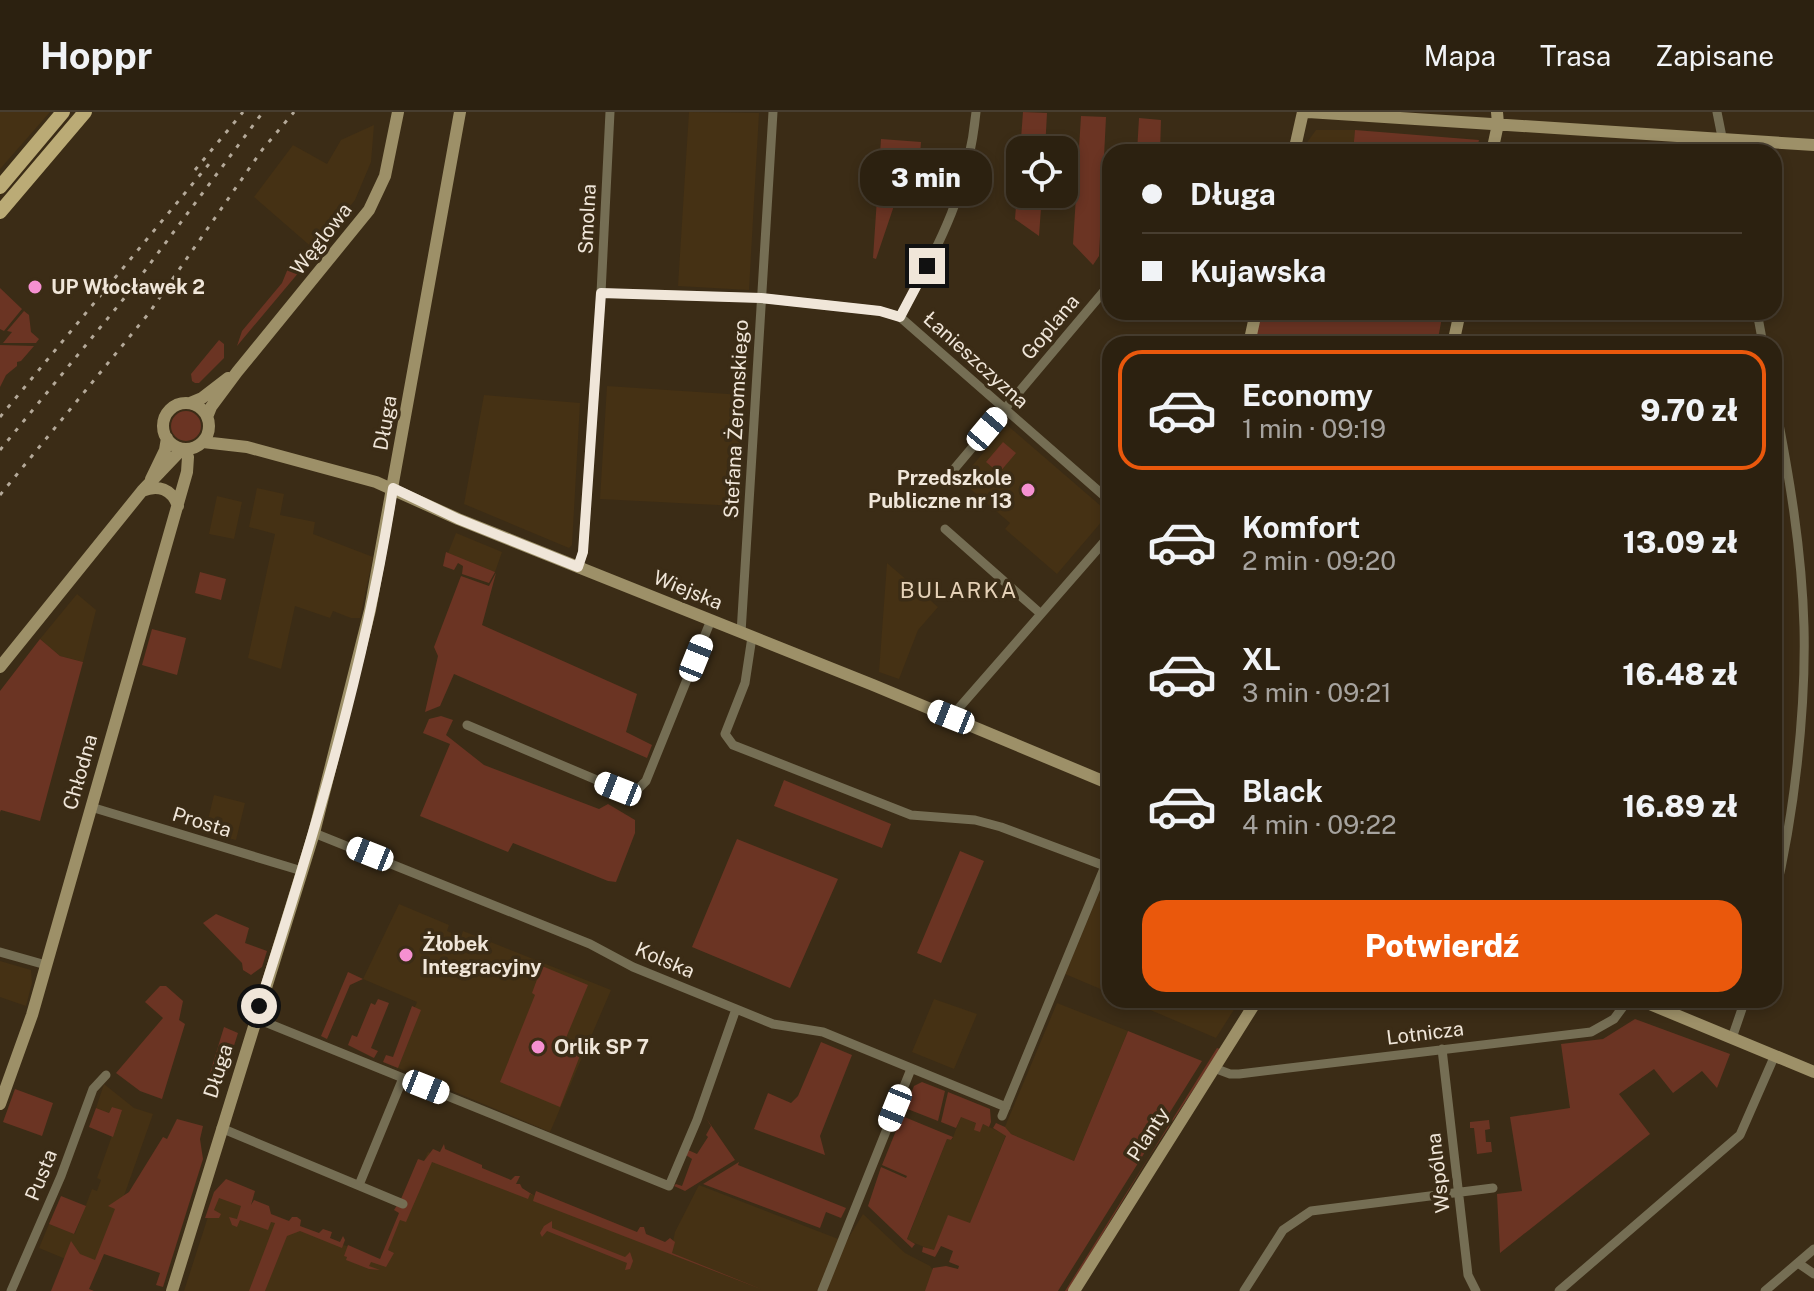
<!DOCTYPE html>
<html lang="pl">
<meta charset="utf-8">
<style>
:root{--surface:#2c2110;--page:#382e1e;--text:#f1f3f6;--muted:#a6a39f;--line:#483e30;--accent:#ea580c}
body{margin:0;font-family:"Public Sans",sans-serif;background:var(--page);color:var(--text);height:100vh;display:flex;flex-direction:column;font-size:30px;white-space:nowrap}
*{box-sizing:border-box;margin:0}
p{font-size:26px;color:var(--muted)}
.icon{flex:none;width:44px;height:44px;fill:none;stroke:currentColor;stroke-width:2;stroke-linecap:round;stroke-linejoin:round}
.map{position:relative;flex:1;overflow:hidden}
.details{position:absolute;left:1102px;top:224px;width:680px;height:672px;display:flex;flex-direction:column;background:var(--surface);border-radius:24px;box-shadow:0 4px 12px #0003,0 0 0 2px var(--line)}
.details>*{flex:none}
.banner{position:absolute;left:1102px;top:32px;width:680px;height:176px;border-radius:24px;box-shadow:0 4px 12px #0003,0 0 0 2px var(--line);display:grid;align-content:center;height:176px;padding:0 40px;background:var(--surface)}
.tools{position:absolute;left:1006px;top:24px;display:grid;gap:16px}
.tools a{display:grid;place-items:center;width:72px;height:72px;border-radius:16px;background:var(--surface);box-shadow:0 4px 12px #0003,0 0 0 2px var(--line);font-size:40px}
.end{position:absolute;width:36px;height:36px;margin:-18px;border:10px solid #f0e6d9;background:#111;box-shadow:0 0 0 4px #111}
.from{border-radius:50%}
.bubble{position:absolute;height:56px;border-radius:24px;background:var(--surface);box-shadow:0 4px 12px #0003,0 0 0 2px var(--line);font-size:26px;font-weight:800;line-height:56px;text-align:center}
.car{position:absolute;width:24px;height:48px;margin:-24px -12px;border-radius:10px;box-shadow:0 0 6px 2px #0007;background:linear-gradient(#fff 24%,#345 0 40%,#fff 0 76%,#345 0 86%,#fff 0)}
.banner b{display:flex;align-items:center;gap:28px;height:76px;font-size:30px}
.banner b+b{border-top:2px solid var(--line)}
.banner i{width:20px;height:20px;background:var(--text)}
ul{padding:14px 0 0;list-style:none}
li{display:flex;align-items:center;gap:24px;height:120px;margin:0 16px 12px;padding:0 24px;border:4px solid transparent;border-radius:24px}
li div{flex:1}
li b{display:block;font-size:30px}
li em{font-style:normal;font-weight:800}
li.active{border-color:var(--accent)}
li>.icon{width:72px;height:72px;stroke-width:1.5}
.button{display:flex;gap:16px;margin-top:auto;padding:16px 40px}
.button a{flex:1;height:92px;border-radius:24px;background:var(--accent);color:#fff;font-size:32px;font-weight:800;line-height:92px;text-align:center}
header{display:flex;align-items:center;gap:48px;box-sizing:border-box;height:112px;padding:0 40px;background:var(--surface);border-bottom:2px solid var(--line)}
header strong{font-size:38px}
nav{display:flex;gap:44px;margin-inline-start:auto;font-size:28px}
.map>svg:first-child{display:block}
.built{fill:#453114}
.green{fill:#6b3423}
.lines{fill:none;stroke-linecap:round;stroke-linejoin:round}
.street{stroke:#756e54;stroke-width:9}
.secondary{stroke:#9d9068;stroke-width:12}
.primary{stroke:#bbab76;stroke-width:14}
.rail{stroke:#b4a999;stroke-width:3;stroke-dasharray:4 8;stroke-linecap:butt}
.route{stroke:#f0e6d9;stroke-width:10}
.poi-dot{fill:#f590d1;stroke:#3b2c16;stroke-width:3}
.labels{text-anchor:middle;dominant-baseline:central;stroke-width:7;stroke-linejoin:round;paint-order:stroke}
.street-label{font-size:20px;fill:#f0e6d9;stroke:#3b2c16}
.poi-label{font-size:20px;font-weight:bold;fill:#f0e6d9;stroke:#3b2c16;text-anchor:start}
.neighbourhood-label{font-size:22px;letter-spacing:2px;fill:#e5d1b7;stroke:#3b2c16}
</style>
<header>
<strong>Hoppr</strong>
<nav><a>Mapa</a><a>Trasa</a><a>Zapisane</a></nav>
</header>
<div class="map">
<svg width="1814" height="1179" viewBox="0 0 1814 1179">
<rect width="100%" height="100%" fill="#3b2c16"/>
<path class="built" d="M0,0H50L0,57Z
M689,0L759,1L749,178L678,174Z
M374,13L371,50L355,88L315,138L254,85L293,33L327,52L341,28Z
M1316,18H1355L1353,40H1300Z
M607,274L743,283L737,394L600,387Z
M484,283L580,291L572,433L569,436L464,392Z
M1007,313L1109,401L1057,462L1005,417L1010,411L960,368Z
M257,376L284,382L280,403L315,410L313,422L373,445L360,506H351L333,499L330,506L295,494L281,557L248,546L275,422L249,415Z
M217,384L242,390L234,427L209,422Z
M456,421L502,440L495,460L448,441Z
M887,451L938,495L918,518L899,567L879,560Z
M77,482L96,498L83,550L60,544L40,527Z
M214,683L245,691L236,728L205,720Z
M1110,755V881L1065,862Z
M399,792L449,813L447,819L458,824L461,825L463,819L611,878L550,1020L391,953L417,890L363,867Z
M0,849L31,858L32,871L26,894L0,885Z
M934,887L977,902L954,957L912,940Z
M1127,888H1240L1216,926Z
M1057,891L1128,919L1074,1049L1011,1022L1004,1017Z
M104,972L134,996L153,1002L97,1160L39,1136L49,1112L75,1122L92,1077L97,1079L101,1068L97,1066L121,998L112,995L109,1001L96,996Z
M961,1004L977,1012L980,1019L983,1012L1006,1023L970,1112L948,1104L934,1139L907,1128L947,1027L952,1028Z
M428,1040L671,1139L675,1120L699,1073L846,1130L863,1102L905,1141L930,1154L935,1161L927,1179H184L216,1080L380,1148Z"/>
<path class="green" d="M1023,0L1047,1L1045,38H1020V82H1042L1039,124L1015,107Z
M1081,4L1106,5L1099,144L1093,153L1073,132Z
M1139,6L1161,8L1160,40H1137Z
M1355,18L1479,28L1476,40H1353Z
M881,27L921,30L918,71L903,67L876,147L873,146Z
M299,145L310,147L237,234L242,219L282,171L291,149Z
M0,176L22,197L4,219L0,217Z
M24,199L29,203L31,220L39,227L36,231H3L12,220L7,219Z
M1261,200H1443L1437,232H1253Z
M219,228L224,232V246L199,271H195L192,269L191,262Z
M0,233L34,234L21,249L17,250V254L6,263L0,275Z
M171 314a15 15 0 1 1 30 0a15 15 0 1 1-30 0Z
M1003,330L1016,341L999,361L986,350Z
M446,440L495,460L489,471L462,462L463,454L458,451L454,458L443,454Z
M200,460L226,467L221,488L195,481Z
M496,461L482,513L637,582L626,620L652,633L647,646L454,562L440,594L425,600L438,544L434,535L461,464L489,474Z
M152,517L186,526L177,563L142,553Z
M40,527L60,544L83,550L40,709L1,698L0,700V579Z
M441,604L453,608L446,623L484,653L599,697L608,692L635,708V721L616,770L608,769L513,731L508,740L420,704L450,632L423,621L429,607Z
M784,668L891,712L882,736L774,694Z
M737,727L838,767L790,876L692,835Z
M960,739L984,749L941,851L917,841Z
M216,802L249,816L245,831L267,839L262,855L251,863L243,858L242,851L203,811Z
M542,854L588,873L563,933L581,941L560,995L500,970L535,883L532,881Z
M348,860L363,867L350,873L327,927L321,924Z
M160,874H166L183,889L179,908L185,912L162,987L140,979L116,961L163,906L145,890Z
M378,887L389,891L371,936L378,939L374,946L348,933L352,923L357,925L371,891L375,893Z
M412,894L421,898L398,956L383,950L386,943L393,945Z
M1635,907L1730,942L1717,976L1702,959L1673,981L1654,957L1619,982L1650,1022L1500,1141L1497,1082L1522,1079L1510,1005L1570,996L1561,932L1603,927Z
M224,915L238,921L225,962L211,986L203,984Z
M1128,919L1202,949L1058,1179H925L933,1156L946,1154L958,1157L959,1154L949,1150L953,1139L941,1134L935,1145L922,1140L923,1135L934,1138L948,1103L970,1111L1006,1024L993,1016L996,1011L1005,1015L1011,1022L1074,1049Z
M821,930L852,943L820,1024L825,1043L754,1017L768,981L791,991L798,984Z
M1217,936L1220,937L1149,1045L1068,1179H1065Z
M922,970L945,979L938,1009L905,996L914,974Z
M15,977L53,991L42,1024L3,1010Z
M948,980L990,997L991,1010L989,1015L983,1012L980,1020L974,1018L976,1011L961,1005L956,1016L941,1010Z
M112,995L122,998L113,1025L89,1015L96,996L109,1001Z
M902,1004L953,1025L951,1028L947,1027L907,1127L915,1132L912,1136L868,1094L881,1055L906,1066L907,1064L882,1053Z
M706,1006L735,1048L685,1079L674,1074L676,1072L682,1074L692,1047L686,1043L688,1038L697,1042L708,1025L706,1023L711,1014Z
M177,1007L203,1014L200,1027L203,1047L163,1175L156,1173L160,1161L104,1142L89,1177L94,1179H51L71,1129L80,1142L95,1148L115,1097L108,1094L129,1080L163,1025L167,1027Z
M1489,1008L1490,1017L1485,1018L1486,1030H1491L1492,1040L1477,1042L1474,1016H1470V1010Z
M444,1032L445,1037L482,1053V1056L511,1068L515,1064H520L516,1072H520L522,1076L533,1083L530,1082L528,1087L432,1050L406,1110L400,1108L388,1138L394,1141L386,1155L371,1150L369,1154L380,1158L369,1157L346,1148L347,1145L344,1144L348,1133L380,1147L399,1101L394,1098L401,1087L418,1047L424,1049L433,1037L440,1040Z
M739,1050L738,1053L846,1096L841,1106L826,1100L820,1116L703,1072Z
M226,1067L255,1079L251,1093L254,1088L269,1094L271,1102L289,1109L292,1105H297L301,1108L300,1114L319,1121L323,1117L332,1120L330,1126L340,1130L343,1124L345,1128L342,1136L300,1119L287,1124L265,1179H249L275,1111L271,1110L268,1118L240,1108L237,1115L232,1113L229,1105L237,1107L241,1094L219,1086L214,1098L221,1102L219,1106H205L214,1080Z
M536,1079L637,1120L640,1115H644L646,1122L665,1130L670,1126L675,1130L672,1141L766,1179L533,1089Z
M61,1084L86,1094L74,1122L49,1112Z
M552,1109V1116L625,1145L630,1140L633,1149L630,1157L625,1158L627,1151L547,1119L542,1125L540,1121L544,1114Z"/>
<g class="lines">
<path class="street" d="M1717,0L1725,40
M601,181L761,186L880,199L900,205L1110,389
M1757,200L1763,232
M900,205C938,134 968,82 976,0
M1774,286C1789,362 1802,438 1804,515C1806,599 1794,705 1774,787
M955,356L1110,172
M945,417L1041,502
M578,455L583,440L601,181L610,0
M741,521L773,0
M752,525L745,571L725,622L733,633L911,703L975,708L1001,715L1105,754
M951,605L1110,423
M467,613L618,677L637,678L646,669L711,508
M91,695L302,759
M314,721L590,832L633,855L773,912L823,920L1006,995
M0,840L46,853
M255,906L669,1074L697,1008L736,897
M1732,926L1745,888
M1442,937L1468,1163L1476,1179
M1214,956L1230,962H1239L1591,920L1614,907L1628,888
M1002,1004L1110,742
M221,1016L403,1092
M359,1073L403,966
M1798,1151L1814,1162
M11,1179L61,1064L93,977L106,963
M822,1179L911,957
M1244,1179L1283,1118L1311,1099L1493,1076
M1559,1179L1740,1023L1775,943
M1765,1179L1814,1137"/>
<path class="secondary" d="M1308,0L1814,33
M1294,40L1303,0
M1492,40L1498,12L1497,0
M1249,232L1256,200
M1453,232L1460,200
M190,291L202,286L228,266
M163 314a23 23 0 1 1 46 0a23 23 0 1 1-46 0Z
M207,305L211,295L237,260L369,98L385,64L398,0
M203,330L247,335L376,370L458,407L873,573L1110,672
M151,367L165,338L167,326
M142,379C158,372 172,377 178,394
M0,555L142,379L182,337
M1640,888L1814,960
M0,992L32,903L187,360L188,345L185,337
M172,1179L314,721L370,498L460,0
M1074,1179L1257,888"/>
<path class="primary" d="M0,75L63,0
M0,100L85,0"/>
<path class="rail" d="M195,58L243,0
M0,305L209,52
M0,338L126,184L263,0
M0,383L149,201L262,38L294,0"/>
</g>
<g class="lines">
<path class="route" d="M259,894C314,724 366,552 393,376L458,407L578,455L583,440L601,181L761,186L880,199L900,205L927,154"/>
</g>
<g class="poi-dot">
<circle cx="35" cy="175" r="8"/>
<circle cx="1028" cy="378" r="8"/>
<circle cx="406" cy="843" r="8"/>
<circle cx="538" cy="935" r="8"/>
</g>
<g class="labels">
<g class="street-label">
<text transform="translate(587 107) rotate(-87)">Smolna</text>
<text transform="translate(321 127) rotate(-52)">Węglowa</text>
<text transform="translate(1050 215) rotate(-50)">Goplana</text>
<text transform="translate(976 248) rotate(42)">Łanieszczyzna</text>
<text transform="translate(736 307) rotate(-87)">Stefana Żeromskiego</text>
<text transform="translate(385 311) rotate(-80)">Długa</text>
<text transform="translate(688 478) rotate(22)">Wiejska</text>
<text transform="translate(80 660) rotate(-74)">Chłodna</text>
<text transform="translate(202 710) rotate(17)">Prosta</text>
<text transform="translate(665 848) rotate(23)">Kolska</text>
<text transform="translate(1425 921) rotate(-7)">Lotnicza</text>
<text transform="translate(218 959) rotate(-73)">Długa</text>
<text transform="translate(1148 1022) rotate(-57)">Planty</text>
<text transform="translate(1438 1061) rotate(-97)">Wspólna</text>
<text transform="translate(41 1063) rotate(-68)">Pusta</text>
</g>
<g class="poi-label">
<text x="51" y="175">UP Włocławek 2</text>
<text x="1012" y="366" text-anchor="end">Przedszkole<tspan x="1012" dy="23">Publiczne nr 13</tspan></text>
<text x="422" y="832">Żłobek<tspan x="422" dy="23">Integracyjny</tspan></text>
<text x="554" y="935">Orlik SP 7</text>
</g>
<g class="neighbourhood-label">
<text x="959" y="478">BULARKA</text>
</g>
</g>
</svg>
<div class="tools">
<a><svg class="icon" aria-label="locate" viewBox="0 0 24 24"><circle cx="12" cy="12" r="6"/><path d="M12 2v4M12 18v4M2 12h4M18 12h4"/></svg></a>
</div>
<i class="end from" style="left:259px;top:894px"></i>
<i class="end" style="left:927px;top:154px"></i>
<div class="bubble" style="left:860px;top:38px;width:132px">3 min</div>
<i class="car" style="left:987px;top:317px;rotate:40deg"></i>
<i class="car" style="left:696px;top:546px;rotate:22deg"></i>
<i class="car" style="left:951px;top:605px;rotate:292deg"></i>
<i class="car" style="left:618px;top:677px;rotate:292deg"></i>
<i class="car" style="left:370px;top:742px;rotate:292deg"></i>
<i class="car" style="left:426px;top:975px;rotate:112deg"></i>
<i class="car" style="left:895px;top:996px;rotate:202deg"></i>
<div class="banner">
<b><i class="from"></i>Długa</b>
<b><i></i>Kujawska</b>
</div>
<section class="details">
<ul>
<li class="active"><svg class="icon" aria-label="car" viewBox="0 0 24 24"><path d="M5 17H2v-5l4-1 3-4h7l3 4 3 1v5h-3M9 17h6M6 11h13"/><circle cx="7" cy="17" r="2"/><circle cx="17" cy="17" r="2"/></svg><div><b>Economy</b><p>1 min · 09:19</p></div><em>9.70 zł</em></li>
<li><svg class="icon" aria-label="car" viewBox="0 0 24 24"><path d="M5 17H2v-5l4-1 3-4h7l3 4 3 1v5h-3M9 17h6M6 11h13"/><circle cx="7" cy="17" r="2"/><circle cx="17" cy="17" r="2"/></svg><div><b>Komfort</b><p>2 min · 09:20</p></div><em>13.09 zł</em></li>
<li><svg class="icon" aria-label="car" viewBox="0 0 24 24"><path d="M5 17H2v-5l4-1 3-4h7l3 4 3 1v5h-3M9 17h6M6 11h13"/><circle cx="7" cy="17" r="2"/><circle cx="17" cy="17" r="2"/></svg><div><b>XL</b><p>3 min · 09:21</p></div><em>16.48 zł</em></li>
<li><svg class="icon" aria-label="car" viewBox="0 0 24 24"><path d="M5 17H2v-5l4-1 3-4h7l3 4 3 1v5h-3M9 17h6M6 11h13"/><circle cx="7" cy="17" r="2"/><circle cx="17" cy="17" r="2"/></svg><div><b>Black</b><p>4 min · 09:22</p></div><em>16.89 zł</em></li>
</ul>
<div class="button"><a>Potwierdź</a></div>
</section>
</div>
